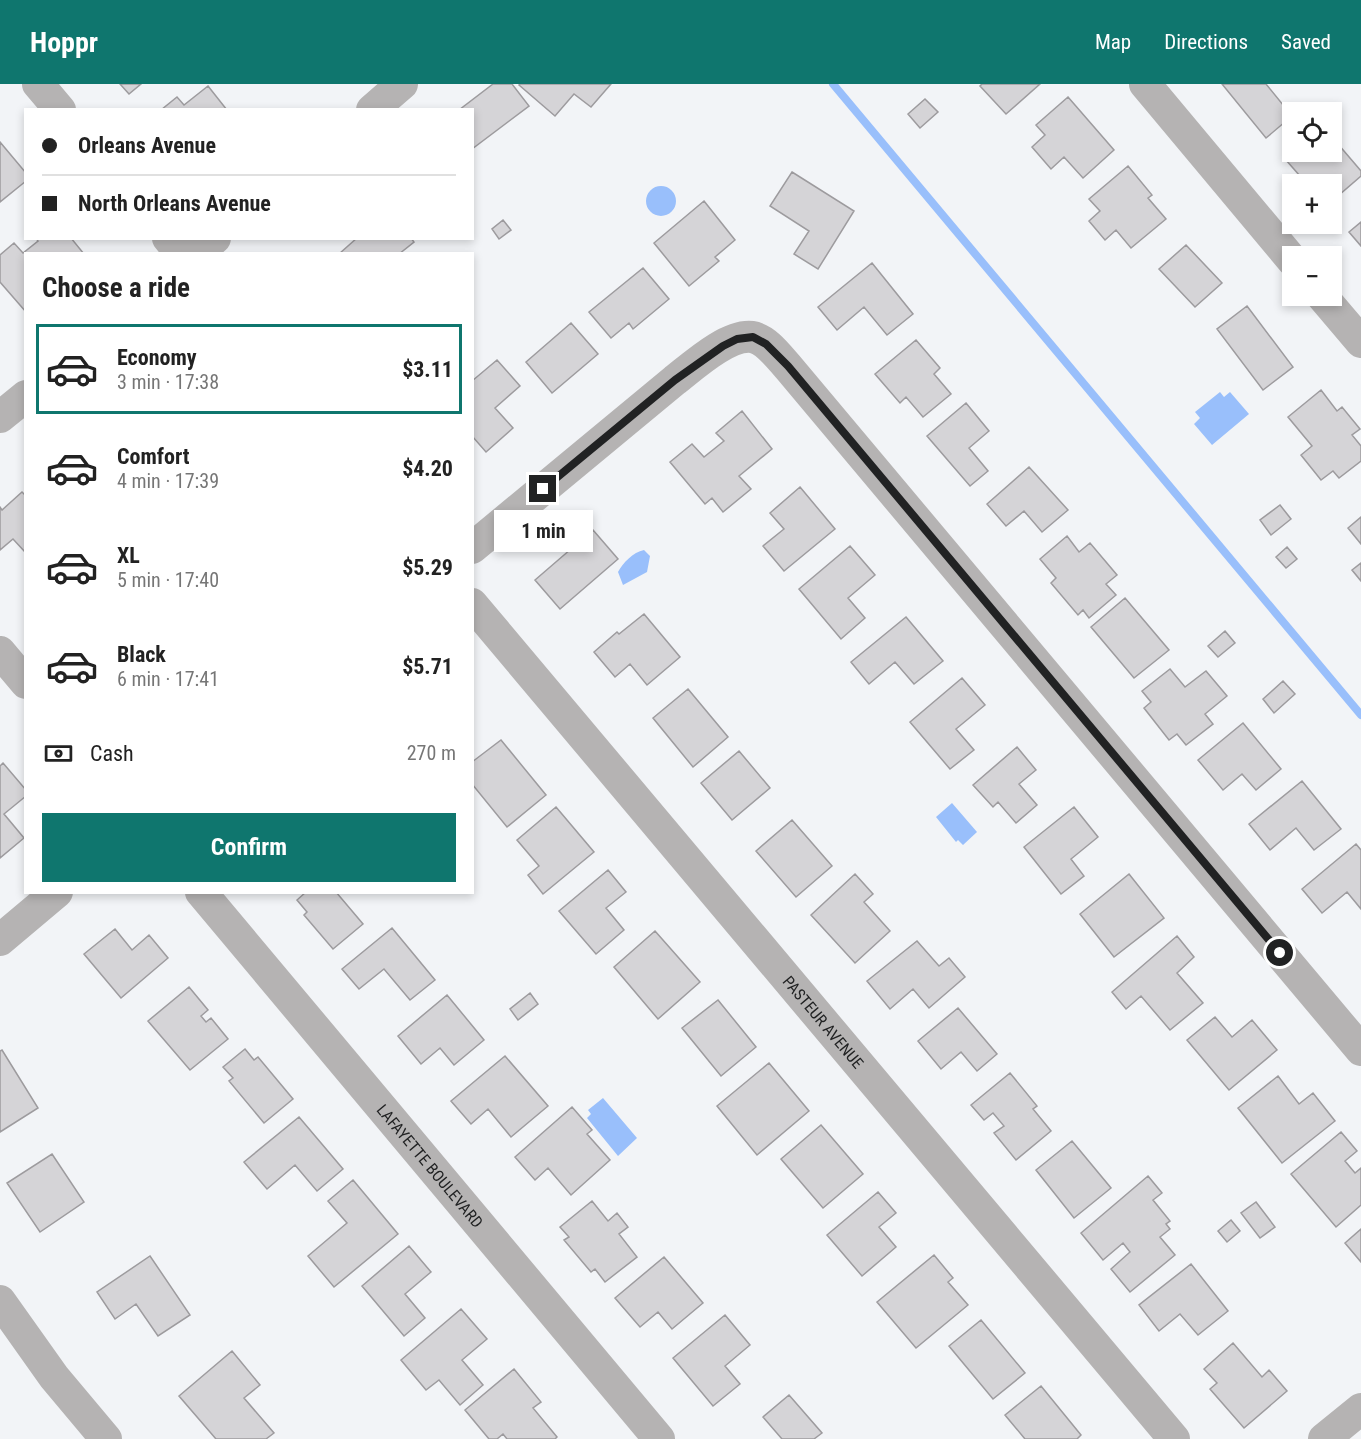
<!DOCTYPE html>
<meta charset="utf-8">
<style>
:root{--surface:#fff;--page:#f6f6f6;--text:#222;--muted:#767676;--line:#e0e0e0;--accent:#0f766e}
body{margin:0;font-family:"Roboto Condensed",sans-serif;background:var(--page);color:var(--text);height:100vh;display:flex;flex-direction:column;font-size:22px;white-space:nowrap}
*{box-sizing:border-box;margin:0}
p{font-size:20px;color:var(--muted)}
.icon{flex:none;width:33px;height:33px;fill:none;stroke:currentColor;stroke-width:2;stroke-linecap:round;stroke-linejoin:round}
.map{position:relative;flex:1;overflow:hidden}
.details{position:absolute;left:24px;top:168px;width:450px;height:642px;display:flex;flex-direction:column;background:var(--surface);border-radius:0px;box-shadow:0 3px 9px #0003}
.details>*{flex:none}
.top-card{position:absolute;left:24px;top:24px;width:450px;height:132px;border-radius:0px;box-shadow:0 3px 9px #0003;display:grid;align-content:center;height:132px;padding:0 18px;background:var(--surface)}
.tools{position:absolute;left:1282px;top:18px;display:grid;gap:12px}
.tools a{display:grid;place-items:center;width:60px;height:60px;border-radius:0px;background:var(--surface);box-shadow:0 3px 9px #0003;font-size:30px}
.end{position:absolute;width:27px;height:27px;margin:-14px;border:8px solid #212223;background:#fff;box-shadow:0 0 0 3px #fff}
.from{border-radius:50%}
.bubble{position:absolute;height:42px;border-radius:0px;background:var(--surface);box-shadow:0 3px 9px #0003;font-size:20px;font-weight:700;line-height:42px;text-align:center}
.top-card b{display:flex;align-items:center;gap:21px;height:57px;font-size:22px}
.top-card b+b{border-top:2px solid var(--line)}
.top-card i{width:15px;height:15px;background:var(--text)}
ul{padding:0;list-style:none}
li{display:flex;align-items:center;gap:18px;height:90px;margin:0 12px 9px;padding:0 6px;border:3px solid transparent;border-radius:0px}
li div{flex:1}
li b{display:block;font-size:22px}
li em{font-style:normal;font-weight:700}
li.selected{border-color:var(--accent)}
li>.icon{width:54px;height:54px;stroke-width:1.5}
h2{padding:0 18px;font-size:27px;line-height:72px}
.pay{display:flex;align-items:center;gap:15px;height:66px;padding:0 18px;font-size:22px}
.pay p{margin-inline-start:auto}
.button{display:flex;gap:12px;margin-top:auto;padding:12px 18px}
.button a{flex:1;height:69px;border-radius:0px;background:var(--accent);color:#fff;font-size:24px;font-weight:700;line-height:69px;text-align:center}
header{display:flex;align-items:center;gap:36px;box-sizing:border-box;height:84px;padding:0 30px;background:var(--accent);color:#fff}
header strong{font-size:28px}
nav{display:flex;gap:33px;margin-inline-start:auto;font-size:21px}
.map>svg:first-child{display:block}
.water{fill:#99bffb}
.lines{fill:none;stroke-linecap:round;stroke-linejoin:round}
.stream{stroke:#99bffb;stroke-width:8}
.building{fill:#d5d4d7;stroke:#9d9b9e;stroke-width:1.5}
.minor{stroke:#b5b3b3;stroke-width:32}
.route{stroke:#212223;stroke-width:8}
.labels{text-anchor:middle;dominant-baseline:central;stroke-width:5;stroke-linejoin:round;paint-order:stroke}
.street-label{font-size:16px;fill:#212223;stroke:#f2f4f7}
</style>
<header>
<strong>Hoppr</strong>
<nav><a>Map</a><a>Directions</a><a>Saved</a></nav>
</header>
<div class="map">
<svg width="1361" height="1355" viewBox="0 0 1361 1355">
<rect width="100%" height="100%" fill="#f2f4f7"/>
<path class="water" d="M646 117a15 15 0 1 1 30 0a15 15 0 1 1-30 0Z
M1220,308L1224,313L1230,308L1249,330L1212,361L1194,340L1200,334L1195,328Z
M644,466L650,472L647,488L623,501L618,488C623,479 633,468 644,466Z
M952,719L977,748L963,761L958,756L956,758L936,733Z
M603,1014L637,1054L618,1072L587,1034L591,1030L588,1026Z"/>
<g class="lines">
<path class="stream" d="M833,0L1361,631"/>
</g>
<path class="building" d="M120,0H141L129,10Z
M493,0H512L529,22L472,65V26H459Z
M520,0H611L591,23L574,10L555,32L519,1Z
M982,0H1040L1006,30L980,2Z
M1222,0H1266L1292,32L1266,54Z
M208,2L227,26H161L177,13L184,21Z
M1068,13L1114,66L1083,94L1064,73L1051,85L1032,63L1045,51L1036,41Z
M925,15L938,28L920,44L908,30Z
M1332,53L1361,87V92L1332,117V100H1307L1286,76L1296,68H1332Z
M0,58L26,89V97L0,118Z
M1128,82L1152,111L1148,114L1166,135L1131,164L1116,146L1105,156L1089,137L1100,127L1089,115Z
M792,88L854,127L818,185L794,170L809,147L770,122Z
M704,117L735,156L715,173L719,177L689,202L654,159Z
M503,136L511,146L499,155L492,145Z
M1361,138V162L1349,148Z
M36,154H71L84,170H26V228L0,198V171L14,159L23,169L38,157Z
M357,154H411L414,158L399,170H339Z
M1186,161L1222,199L1195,223L1159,185Z
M872,179L913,230L887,251L864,223L837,246L818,223Z
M643,184L669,215L633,245L629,239L611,254L589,228Z
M1247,222L1293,283L1263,306L1217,245Z
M571,239L598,270L552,309L526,278Z
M916,256L940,284L934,290L951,310L923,333L906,313L900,319L875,290Z
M497,276L520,302L495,324L513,344L486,368L472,352V297Z
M1321,306L1337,327L1342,323L1360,345L1352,351L1361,362V377L1339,394L1333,387L1321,396L1301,371L1312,362L1288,333Z
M966,319L989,347L969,364L988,387L970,402L927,352Z
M742,327L772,365L739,392L751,405L723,428L712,414L705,420L670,378L692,360L704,373L724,357L716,349Z
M1029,383L1068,426L1042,448L1024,427L1006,442L987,420Z
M800,403L835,445L784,487L763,462L784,445L770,429Z
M22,408L26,412V469L13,455L0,466V423L2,426Z
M1280,421L1291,435L1271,451L1260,436Z
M1361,433V460L1348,444Z
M593,446L618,475L560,525L535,496Z
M1067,452L1079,468L1090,459L1117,491L1106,500L1116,511L1089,534L1083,526L1078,531L1051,499L1056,494L1040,475Z
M850,462L875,491L848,514L865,534L841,555L799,505Z
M1287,463L1297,475L1286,484L1276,473Z
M1361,479V497L1352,486Z
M1125,514L1169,566L1134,594L1091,543Z
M644,530L680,573L647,601L630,580L615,593L594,568L617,548L619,550Z
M906,533L943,577L914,600L895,578L869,600L851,578Z
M1225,547L1235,559L1218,573L1208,562Z
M1170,585L1185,603L1206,587L1227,612L1205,630L1213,640L1186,661L1177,650L1169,656L1144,624L1151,618L1142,607Z
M962,594L985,621L956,645L974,666L950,685L910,638Z
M1283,597L1295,610L1274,629L1263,615Z
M688,605L728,653L693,683L653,634Z
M1243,639L1281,685L1256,706L1242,690L1223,706L1198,676Z
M501,656L546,711L507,743L472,700V678Z
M1017,663L1036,686L1019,700L1037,721L1016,739L998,718L993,723L973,701Z
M739,667L770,704L732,736L701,699Z
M3,679L26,706V712L4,730L24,754L0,774V682Z
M1302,697L1341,745L1314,766L1296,744L1270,766L1249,740Z
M556,723L594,768L543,810L528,791L539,782L517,756Z
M1074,723L1098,753L1071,775L1084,792L1061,810L1024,763Z
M792,736L832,782L796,813L756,767Z
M1356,760L1361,766V825L1347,808L1322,829L1302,805Z
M608,786L626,808L606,824L624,846L596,870L559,827Z
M855,790L873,810L864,818L890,847L855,879L811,831Z
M1129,790L1164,834L1114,873L1080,830Z
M306,808H336L363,840L333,865L304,831L307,828L297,816Z
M392,844L435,896L410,916L384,885L359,905L342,885Z
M115,845L132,866L149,851L168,874L121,914L84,870Z
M655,847L700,898L658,935L614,883Z
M1177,852L1194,873L1177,889L1203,919L1170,946L1141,912L1126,925L1112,908Z
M917,857L939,882L949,874L965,893L929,924L913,905L890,925L867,897Z
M189,903L208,926L201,932L206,938L211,934L228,955L190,986L148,937Z
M530,909L538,920L518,936L510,925Z
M447,911L484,956L454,981L440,964L421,980L398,952Z
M718,916L756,963L721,992L682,944Z
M958,924L997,970L977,987L961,968L941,985L918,957Z
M1215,933L1232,953L1252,936L1277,966L1229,1006L1187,956Z
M245,965L254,976L258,973L293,1015L264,1039L229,997L233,994L223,983Z
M2,966L38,1024L0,1048V967Z
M505,972L548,1022L511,1053L488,1025L471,1040L451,1017Z
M769,979L809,1027L757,1071L717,1022Z
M1010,989L1037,1022L1033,1025L1051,1047L1016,1076L994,1049L1004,1042L993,1029L984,1036L971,1021Z
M1278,992L1299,1020L1313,1009L1335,1037L1282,1079L1238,1024Z
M572,1023L592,1046L587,1050L610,1076L571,1111L548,1084L535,1096L515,1073Z
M299,1033L343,1085L317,1107L295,1081L267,1105L244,1078Z
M821,1041L863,1090L823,1124L781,1075Z
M1341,1048L1357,1067L1345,1077L1355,1089L1361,1084V1121L1336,1143L1291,1090Z
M1072,1057L1111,1104L1074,1134L1036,1086Z
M52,1070L84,1118L40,1148L7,1099Z
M1148,1092L1162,1109L1153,1116L1170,1137L1166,1140L1170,1145L1160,1153L1175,1171L1130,1208L1111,1185L1130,1168L1123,1159L1103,1176L1081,1149Z
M353,1096L398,1150L334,1203L308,1172L347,1139L328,1117Z
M878,1108L896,1129L879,1143L896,1163L862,1192L827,1151Z
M592,1117L608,1137L617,1129L628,1143L619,1150L637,1173L605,1198L595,1185L591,1188L564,1156L569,1153L560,1143Z
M1256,1118L1275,1143L1260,1154L1241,1129Z
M1231,1136L1240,1147L1227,1158L1218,1147Z
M1361,1145V1178L1345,1159Z
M409,1162L431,1188L405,1210L425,1234L404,1252L362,1202Z
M934,1171L953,1194L948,1198L968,1221L916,1264L877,1218Z
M150,1172L190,1231L158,1252L136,1220L115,1235L97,1208Z
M664,1173L703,1219L672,1245L658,1228L640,1243L615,1214Z
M1191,1180L1228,1227L1198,1251L1180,1230L1159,1247L1139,1221Z
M461,1225L487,1255L462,1276L483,1301L460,1321L439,1296L426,1306L401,1276Z
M725,1231L750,1261L725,1282L740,1300L713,1322L673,1274Z
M981,1236L1025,1289L993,1315L949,1262Z
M1233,1259L1262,1293L1269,1286L1287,1307L1244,1344L1210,1305L1217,1299L1204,1285Z
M232,1267L260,1301L244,1314L274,1349L266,1355H216L179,1312Z
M514,1285L541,1318L533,1324L557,1353L555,1355H507L503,1350L497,1355H489L465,1326Z
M1041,1302L1081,1351L1077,1355H1025L1005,1331Z
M789,1311L822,1349L814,1355H782L763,1333Z"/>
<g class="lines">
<g class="minor">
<path d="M38,0L60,26"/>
<path d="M1145,0L1293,177"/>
<path d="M372,26L402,0"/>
<path d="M168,154L181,170"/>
<path d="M197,170L215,154"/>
<path d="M1322,212L1361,258"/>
<path d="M0,333L26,312"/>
<path d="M472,464L675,296C693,282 728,250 752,253C766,255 779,273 788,283L1361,966"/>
<path id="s1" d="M472,520L1174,1355"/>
<path d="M0,568L26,599"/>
<path id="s2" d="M201,808L659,1355"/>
<path d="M0,856L57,808"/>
<path d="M0,1217L54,1293L106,1355"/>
<path d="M1324,1355L1361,1325"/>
</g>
</g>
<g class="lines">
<path class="route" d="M543,405L675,296L723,262L737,255L753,253L766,260L788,282L1280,869"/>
</g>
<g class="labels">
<g class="street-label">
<text stroke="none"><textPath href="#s1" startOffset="546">PASTEUR AVENUE</textPath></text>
<text stroke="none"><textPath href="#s2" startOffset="357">LAFAYETTE BOULEVARD</textPath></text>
</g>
</g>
</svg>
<div class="tools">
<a><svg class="icon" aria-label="locate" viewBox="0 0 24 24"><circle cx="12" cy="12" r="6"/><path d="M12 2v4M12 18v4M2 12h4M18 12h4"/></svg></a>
<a>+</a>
<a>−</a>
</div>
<i class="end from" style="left:1280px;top:869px"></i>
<i class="end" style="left:543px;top:405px"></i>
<div class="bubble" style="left:494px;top:426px;width:99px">1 min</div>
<div class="top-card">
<b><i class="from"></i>Orleans Avenue</b>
<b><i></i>North Orleans Avenue</b>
</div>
<section class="details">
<h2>Choose a ride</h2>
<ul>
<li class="selected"><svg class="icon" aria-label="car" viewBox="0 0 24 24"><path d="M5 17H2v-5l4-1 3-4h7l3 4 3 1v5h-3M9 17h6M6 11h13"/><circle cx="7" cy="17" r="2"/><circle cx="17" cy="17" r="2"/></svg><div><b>Economy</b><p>3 min · 17:38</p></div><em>$3.11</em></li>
<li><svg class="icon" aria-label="car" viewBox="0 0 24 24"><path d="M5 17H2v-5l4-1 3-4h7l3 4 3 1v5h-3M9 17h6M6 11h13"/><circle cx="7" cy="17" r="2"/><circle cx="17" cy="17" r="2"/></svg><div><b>Comfort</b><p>4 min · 17:39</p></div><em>$4.20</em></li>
<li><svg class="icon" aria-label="car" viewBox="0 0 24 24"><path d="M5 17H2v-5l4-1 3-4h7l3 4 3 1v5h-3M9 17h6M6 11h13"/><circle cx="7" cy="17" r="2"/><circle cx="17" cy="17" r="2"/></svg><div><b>XL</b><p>5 min · 17:40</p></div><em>$5.29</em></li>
<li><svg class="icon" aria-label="car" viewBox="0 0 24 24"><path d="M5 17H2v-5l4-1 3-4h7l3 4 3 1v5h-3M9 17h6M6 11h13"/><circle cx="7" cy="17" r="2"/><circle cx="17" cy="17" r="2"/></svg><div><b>Black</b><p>6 min · 17:41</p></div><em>$5.71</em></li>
</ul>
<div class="pay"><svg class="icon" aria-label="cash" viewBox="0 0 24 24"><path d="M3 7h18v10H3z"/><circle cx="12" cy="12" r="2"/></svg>Cash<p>270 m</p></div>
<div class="button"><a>Confirm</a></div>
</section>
</div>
